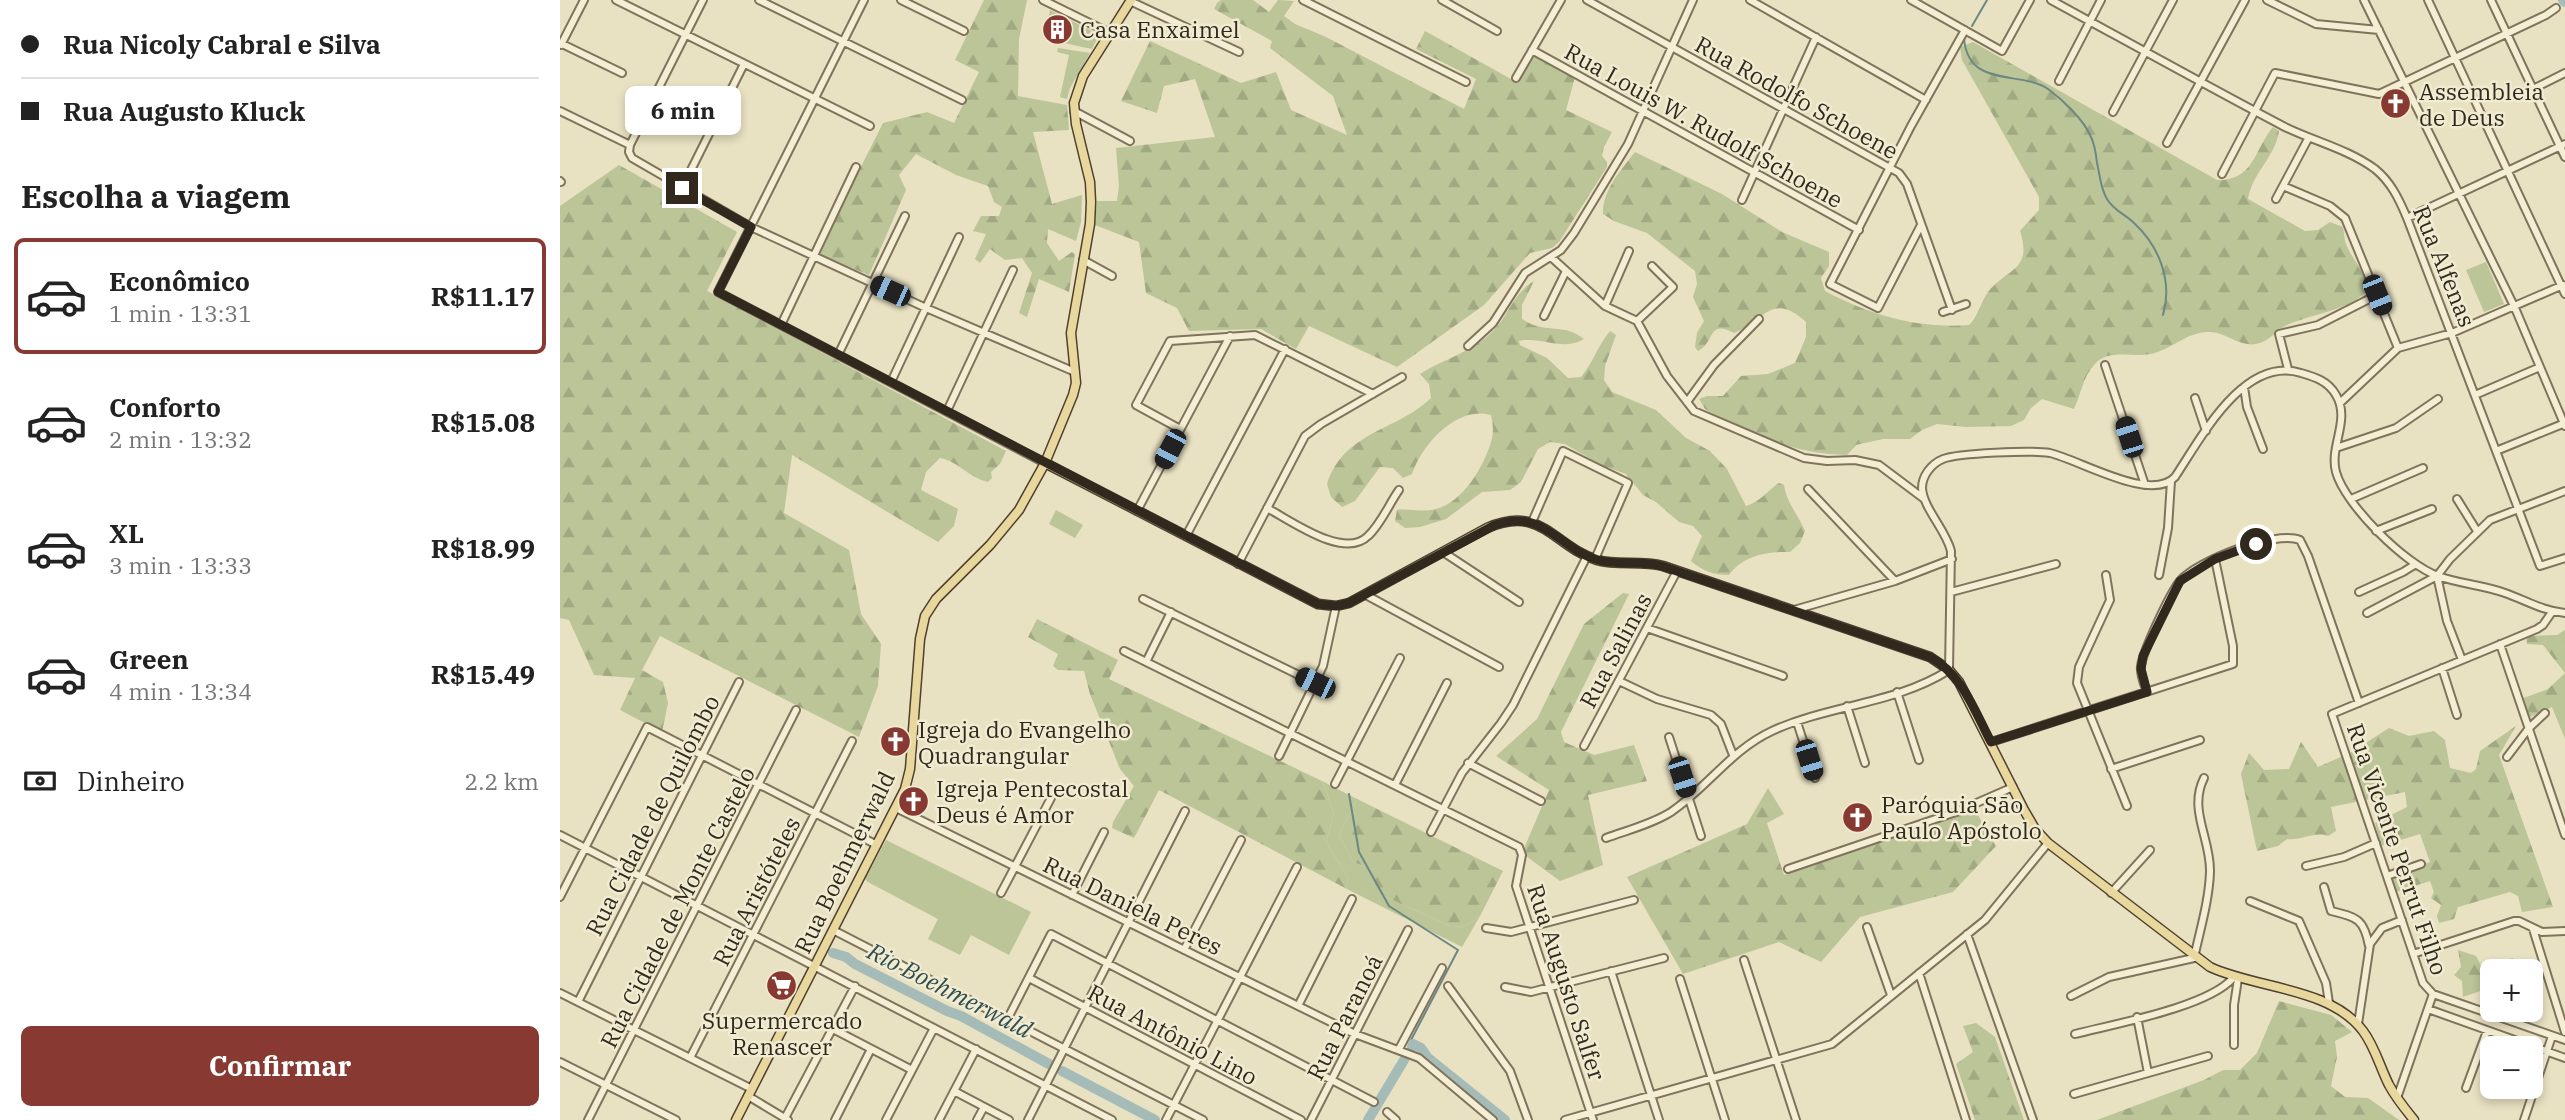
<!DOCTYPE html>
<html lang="pt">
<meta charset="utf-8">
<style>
:root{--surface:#fff;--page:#f2f2f2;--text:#222;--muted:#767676;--line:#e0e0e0;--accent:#883a32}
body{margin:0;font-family:"IBM Plex Serif",serif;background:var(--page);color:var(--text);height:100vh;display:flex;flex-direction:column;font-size:26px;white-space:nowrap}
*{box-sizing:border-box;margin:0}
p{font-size:23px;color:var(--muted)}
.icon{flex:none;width:38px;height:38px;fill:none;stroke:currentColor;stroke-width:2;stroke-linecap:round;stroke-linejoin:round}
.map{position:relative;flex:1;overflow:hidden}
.drawer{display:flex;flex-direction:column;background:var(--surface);width:560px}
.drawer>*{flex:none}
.banner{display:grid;align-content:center;height:154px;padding:0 21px;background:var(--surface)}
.controls{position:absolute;left:1920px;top:959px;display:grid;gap:14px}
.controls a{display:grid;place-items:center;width:63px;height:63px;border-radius:10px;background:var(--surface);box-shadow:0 4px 10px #0003;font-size:35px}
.end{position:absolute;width:32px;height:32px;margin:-16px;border:9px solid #32291e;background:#fff;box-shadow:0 0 0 4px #fff}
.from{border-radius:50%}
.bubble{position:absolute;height:49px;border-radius:10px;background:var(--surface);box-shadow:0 4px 10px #0003;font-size:23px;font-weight:700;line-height:49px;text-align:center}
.car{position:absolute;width:21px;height:42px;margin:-21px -10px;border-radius:9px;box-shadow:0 0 5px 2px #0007;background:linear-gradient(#222 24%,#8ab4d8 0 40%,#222 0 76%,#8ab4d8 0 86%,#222 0)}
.banner b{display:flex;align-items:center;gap:24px;height:66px;font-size:26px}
.banner b+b{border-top:2px solid var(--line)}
.banner i{width:18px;height:18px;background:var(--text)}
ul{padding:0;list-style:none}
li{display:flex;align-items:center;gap:21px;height:116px;margin:0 14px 10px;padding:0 7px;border:4px solid transparent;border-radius:10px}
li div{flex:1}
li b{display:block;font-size:26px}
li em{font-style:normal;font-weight:700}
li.on{border-color:var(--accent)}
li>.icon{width:63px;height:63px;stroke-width:1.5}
h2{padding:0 21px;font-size:32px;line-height:84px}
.pay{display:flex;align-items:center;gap:18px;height:77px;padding:0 21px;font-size:26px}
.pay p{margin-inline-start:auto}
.cta{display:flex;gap:14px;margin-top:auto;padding:14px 21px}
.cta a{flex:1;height:80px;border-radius:10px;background:var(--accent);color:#fff;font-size:28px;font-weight:700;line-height:80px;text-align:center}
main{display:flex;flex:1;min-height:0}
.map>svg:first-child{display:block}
.grass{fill:#bbc598}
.forest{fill:url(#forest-firs)}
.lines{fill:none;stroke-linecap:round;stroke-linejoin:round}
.stream{stroke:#6c8884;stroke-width:2}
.river{stroke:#a4bbb7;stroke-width:10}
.minor-casing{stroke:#80735b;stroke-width:10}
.major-casing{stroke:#4e412f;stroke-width:11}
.minor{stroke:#f4eed4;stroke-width:6}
.major{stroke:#e8d89e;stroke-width:8}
.route{stroke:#32291e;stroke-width:9}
.labels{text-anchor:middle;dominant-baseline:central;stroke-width:5;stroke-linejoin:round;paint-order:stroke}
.poi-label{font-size:23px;fill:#32291e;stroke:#f1ebd1;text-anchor:start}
.street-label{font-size:23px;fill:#32291e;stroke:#f1ebd1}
.water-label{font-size:24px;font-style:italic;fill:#2f4e50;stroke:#f1ebd1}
</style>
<main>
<section class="drawer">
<div class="banner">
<b><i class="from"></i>Rua Nicoly Cabral e Silva</b>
<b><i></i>Rua Augusto Kluck</b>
</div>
<h2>Escolha a viagem</h2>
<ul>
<li class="on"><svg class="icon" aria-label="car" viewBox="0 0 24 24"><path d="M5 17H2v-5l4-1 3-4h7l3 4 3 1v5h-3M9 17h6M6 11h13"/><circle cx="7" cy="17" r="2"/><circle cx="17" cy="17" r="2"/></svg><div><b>Econômico</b><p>1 min · 13:31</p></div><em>R$11.17</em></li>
<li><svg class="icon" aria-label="car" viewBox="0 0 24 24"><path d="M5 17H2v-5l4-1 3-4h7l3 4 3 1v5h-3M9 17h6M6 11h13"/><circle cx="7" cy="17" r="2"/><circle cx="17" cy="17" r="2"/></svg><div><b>Conforto</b><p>2 min · 13:32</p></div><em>R$15.08</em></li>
<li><svg class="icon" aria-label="car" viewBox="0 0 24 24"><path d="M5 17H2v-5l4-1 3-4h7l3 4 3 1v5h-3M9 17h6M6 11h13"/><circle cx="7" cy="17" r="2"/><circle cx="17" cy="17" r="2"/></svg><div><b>XL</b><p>3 min · 13:33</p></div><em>R$18.99</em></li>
<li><svg class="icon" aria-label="car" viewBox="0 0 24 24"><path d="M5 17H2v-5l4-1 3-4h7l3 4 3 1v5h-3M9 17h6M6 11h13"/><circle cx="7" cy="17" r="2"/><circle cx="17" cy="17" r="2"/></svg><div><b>Green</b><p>4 min · 13:34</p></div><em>R$15.49</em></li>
</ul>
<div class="pay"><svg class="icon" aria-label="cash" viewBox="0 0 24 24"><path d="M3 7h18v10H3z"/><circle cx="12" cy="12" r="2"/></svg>Dinheiro<p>2.2 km</p></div>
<div class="cta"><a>Confirmar</a></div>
</section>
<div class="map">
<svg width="2005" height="1120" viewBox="0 0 2005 1120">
<defs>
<pattern id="forest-firs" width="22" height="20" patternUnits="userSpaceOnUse" patternTransform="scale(1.75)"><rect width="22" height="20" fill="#bbc598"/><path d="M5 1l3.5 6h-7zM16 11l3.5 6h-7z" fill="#a1a983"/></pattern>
</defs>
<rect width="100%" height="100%" fill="#e8e1c2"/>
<path class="grass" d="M490,10L534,32L537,39L532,49L485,39Z
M498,48L530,53L510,88L507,99L500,97L509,55L497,52Z
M1926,262L1944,304L1924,312L1906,270Z
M496,510L523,525L515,538L489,524Z
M760,780L797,799L779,835L793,862L814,870L828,898L892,927L906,926L920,916L902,947L785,888L789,879L766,842L774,813C767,801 769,790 760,780Z
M326,840L471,912L449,955L411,935L400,955L368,939L378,919L308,882L305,879Z"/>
<path class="forest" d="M424,0H467L459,39L458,96L507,105L509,130L473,132L492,204L522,195L521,222L516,241L488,229L487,243L499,261L512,252L515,254L509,292L479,279L467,317L459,313L472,273L462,258L445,260L430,249L420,263L415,259L426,234L413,231L421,216H439L442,207L434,202L428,186L396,175L356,154L339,175L346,190L309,275L257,254L323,123L367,112L394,123L419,72L395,60Z
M661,0H693L709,12L718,0L734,1L724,16L735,24L766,37L904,109L916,79L856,49L865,31L958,83L975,55L1015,77L1006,110L1052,132L1044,147L1042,156L1047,162V167L999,242L992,248L970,253L924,305L837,367L749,326L736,349L701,329L629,331L617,308L586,293L579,242L535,225L537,201H557L559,186L556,148L655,137L635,79L604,86L597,113L561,101L590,41L681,83L716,72L731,110L787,135L773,96L710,48L712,41L654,9L657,3Z
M1413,42L1657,180C1694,181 1694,150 1713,127L1719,131C1716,156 1692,173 1688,199L1745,231L1758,230L1770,222L1783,227C1784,232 1784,239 1786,244C1793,262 1807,271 1806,292C1784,312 1754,313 1727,325C1716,330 1709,342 1696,344C1679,347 1666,332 1650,332C1627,331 1612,350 1590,354C1571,358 1548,348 1534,365C1523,377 1521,394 1514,409L1482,399L1471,408L1464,420L1451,426L1406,427L1377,424L1362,430L1350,439H1323L1296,445L1287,455C1234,454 1203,437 1156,416L1145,409L1139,399L1147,396H1163L1181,376L1208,374L1235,363L1246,337V322C1213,291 1204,320 1174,333C1147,319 1156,342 1138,351L1135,347L1137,333L1144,321L1133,297L1137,284L1135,271L1087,233L1054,221L1043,214C1042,191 1061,170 1075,152L1162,194L1222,232L1269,252V266L1261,278L1265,291C1310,315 1358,329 1409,325C1419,315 1420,303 1428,292C1447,268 1473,271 1460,231L1479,210V197L1402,60L1400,47Z
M59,165L177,232L147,291L446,451L440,464L431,472L432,478L428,482C409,478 398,461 380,458L366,472L361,490L398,509L394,526L378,542L232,455L224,513L289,550L301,614L321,644L318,686L299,737L100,636L82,670L103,682L108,703L102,732L60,710L75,678L34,675L9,620L0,618V206Z
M974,281L962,305V319C985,335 1003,322 1024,339C1003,352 981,336 959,341L960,345L987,358L1008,378L1021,377C1033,363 1038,345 1050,331L1056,335L1045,366L1044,380L1052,392L1096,410L1126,438L1150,451L1167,469L1186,506C1201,501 1207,491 1219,483L1224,485C1227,504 1238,514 1245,531L1240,543L1230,552C1207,551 1182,556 1169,575C1153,575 1143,571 1131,561L1142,536L1133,526L1119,522L1096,502L1083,495L1066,474L1041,465L1005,444L990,442L978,449L961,482L950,490L922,492L886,519L860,527L845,528L835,521L837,510C849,508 863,513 876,509C903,502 923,468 931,442C934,433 933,424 931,415C897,405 862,444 852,474L843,478L833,468L820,467L795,501L782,507L771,497L767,484C784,431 837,431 871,398L869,384L860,374C884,359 910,353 932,332C949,316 952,294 974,281Z
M1063,593L1069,594L1001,732L1004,742L1034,755L1074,745L1087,781L1028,795L1043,865L1000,881L962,853L989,790L936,756L977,719L1024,624Z
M477,619L558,660L549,679L760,780C769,790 767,801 774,813L766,842L789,879L785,888L599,790L574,838L552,828L553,822L574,786L560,769L530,694L524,671L498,670L493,666L498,654L468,637Z
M2005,630V739L1992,707L1968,718L1961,699L1988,689L2005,673L1983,645L1967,644L1966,636L1997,635Z
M1956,726L1939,755L1993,907L1962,912L1958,896L1950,892L1898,907L1894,919L1879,923L1877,916L1881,905L1871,898L1874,892L1870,881L1836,892L1831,878L1870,862L1860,834L1821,846L1815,823L1847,807L1845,792L1771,807L1776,831L1768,836C1753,831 1742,841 1727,839L1718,846L1697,851L1681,774L1689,753L1704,770L1729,769L1741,742L1758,767L1790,753L1829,728L1849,736L1874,731L1885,740L1890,768L1911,773L1916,769L1920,751Z
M1208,788L1224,814L1207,823L1224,875L1415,810L1436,846L1393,892L1300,917L1261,962L1219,942L1123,974L1067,877L1187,824Z
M797,799L943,871L920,916L906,926L892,927L828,898L815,884L814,870L793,862L779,835Z
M1898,950L1916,956L1922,967L1953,958L1957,971H1932V987L1903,997L1902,981L1894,975L1901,967Z
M1719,1001L1771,1015L1792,1032L1775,1041L1777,1057L1771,1086L1785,1097L1808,1098L1839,1120H1537L1644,1080L1663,1070H1680L1697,1053Z
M1416,1023L1435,1037L1464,1120H1415L1396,1064L1413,1052L1403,1026Z"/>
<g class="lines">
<path class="stream" d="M1412,26L1427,0
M1404,39C1409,89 1460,70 1488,89C1503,100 1524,120 1531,137C1535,145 1536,154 1537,163C1540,175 1540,187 1547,199C1554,211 1565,214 1574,223C1599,246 1613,281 1603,315
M789,794L799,852L829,906L898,950L850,1042L853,1044"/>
<path class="river" d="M2003,0L2005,2
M273,953L286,957L295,964L387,1011L401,1016L489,1064
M852,1047L853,1044L861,1048L868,1058L945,1120
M502,1071L595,1120
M808,1120L844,1060"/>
<defs>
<path id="minor" d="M56,0L310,126
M143,0L70,145L69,152L72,158L191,227L366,308L515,372
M199,0L402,100
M304,0L158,292L485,463
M341,0L404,31
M483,0L550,33
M743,0L906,82
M882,0L937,31
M1027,0L1339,173L1347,184L1392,310
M1190,0L1366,100
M1351,0L1442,51L1470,0
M1491,0C1568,42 1645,85 1723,126C1753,141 1788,149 1815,169C1831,182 1839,199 1847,218L1980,566L2005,558
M1707,0L1756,24L1819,30
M1804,0L1955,308L2005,426
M1868,0L2005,294
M1931,0L2005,157
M570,1L679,52
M0,43L62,73
M1,45L24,0
M972,50L1299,230
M956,78L1001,0
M1499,81L1541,0
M1973,89L2005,73
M0,111L70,145
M514,111L570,141
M1553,112L1613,0
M1607,143L1685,0
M1662,174L1715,73L1819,94L1986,15L1996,8
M0,181L1,182
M1723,186L1770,206L1785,218L1838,348
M122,188L184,64
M1716,199L1748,139
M1182,200L1256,37
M1847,218L2005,144
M1361,225L1318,308L1270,284L1351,126L1405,30
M991,257L1045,306L1077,321L1107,376L1134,411L1244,458L1267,461L1295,460L1319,465L1363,498
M523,260L552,276
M1045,306L1069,251
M1383,312L1406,304
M984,316L1006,271
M1077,321L1113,287L1092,266
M221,325L296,167
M908,346L933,323L965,273L1001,250L1014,233L1068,144L1133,0
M278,355L345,216
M1545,365L1585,485
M1728,369L1719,334L1758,325L1817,295
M331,382L399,237
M1684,387L1687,407L1703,449
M1915,395L1980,367
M1635,398L1646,431
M1127,402L1154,365L1199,319
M1780,403L1838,348L1892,333L2003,285
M387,411L453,270
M620,429L576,405L610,341L695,335L813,394
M1776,448L1836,428L1878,399
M1936,451L2005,423
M1248,489L1335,581
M1791,499L1863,468
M1897,499L1917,531
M707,508C730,520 784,560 808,536C821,524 829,504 839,490
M577,511L670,336
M972,522L1003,451L1068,483L1035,559
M1816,531L1872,509
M626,536L725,349
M883,552L959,602
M678,564L745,436L761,424L842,377
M1546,575L1550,600L1519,667L1517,683L1567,806
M1599,575L1608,528L1611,481
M1877,576L1887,621L1902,660
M1391,592L1496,564
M1799,592L1843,572L1856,564
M806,595L939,667
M583,599L755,683
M1234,610L1335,581L1392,559
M1992,612L1983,625L1977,629L1772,714L1863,983L1873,994L2005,1040
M1807,613L1877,576L1890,559L1930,520L2005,491
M1087,628L1223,676
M1940,644L2005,835
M564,651L959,847L962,855L956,886L1033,1120
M586,662L611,612
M1882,668L1897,715
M1059,681L1097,699L1151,715L1161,724L1173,755
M1337,692L1359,760
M1587,692C1584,684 1580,675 1581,666C1583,651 1610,593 1620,581C1637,561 1715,530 1740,540L1748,556L1799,703
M1287,706L1305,763
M1237,722L1255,778
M1109,737L1141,836
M1431,742L1673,664V646L1655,559
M1024,746L1117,571
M719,756L763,666L776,606
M1947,757L1969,728L1985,713
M908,763L981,801
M1551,769L1640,740
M775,784L840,658
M835,785L887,683
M336,808L795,1034L859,1058L933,1120
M871,832L902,773L941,723L953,705L1027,556
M0,835L552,1120
M1046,838C1068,830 1092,824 1111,812C1148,787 1171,750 1212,731C1268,705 1336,704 1389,670L1391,551C1386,530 1363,508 1362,488C1362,476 1371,464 1383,459C1398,453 1473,450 1490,453C1520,460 1591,503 1615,477C1641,438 1684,355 1741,373C1755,377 1768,381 1776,395C1791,420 1769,446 1776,472C1785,505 1846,565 1878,576C1900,584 1923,585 1945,593C1965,600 1983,611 2005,613
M1746,866L1784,857L1816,843
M1228,869L1396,812L1453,787
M1827,876L1861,864
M1764,887L1771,911C1797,917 1804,919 1809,946
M441,893L491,798
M1551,893L1590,850
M512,895L544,832
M0,897L87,727L317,845
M1690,901L1739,921L1766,983L1769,1003
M1307,927L1331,995
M926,928L951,932L1074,900
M1973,929L2005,1032
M273,930L643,1120
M1407,934L1473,1120
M624,950L681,840
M1853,954L1954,921H1959L1982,932L2005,931
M1184,960L1236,1120
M1051,971L1099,1120
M1359,973L1406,1120
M469,978L741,1120
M1120,979L1165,1120
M888,986L950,1071L968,1120
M945,987L971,992L1104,958
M0,993L192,1089
M1511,996L1549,977L1634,958C1640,930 1649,901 1650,872C1651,839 1628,810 1644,778
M18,1002L179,682
M738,1006L792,899
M1868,1009L2005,1058
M1577,1017L1588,1073
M447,1020L491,934L814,1102
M1798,1024L1810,944L1822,928L1842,920
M273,1029L352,1070
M1515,1034C1554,1024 1648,1007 1673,978
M1674,1045V1005L1678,979
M839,1049L882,968
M130,1058L292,741
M0,1062L116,1120
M1906,1088L1927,1031
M394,1091L449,1120
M1514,1094L1648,1056
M188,1096L228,1120
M1837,1098L1873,994
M827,1112L836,1120
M225,1118L295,986
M28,1120L236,710
M275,1120L311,1049
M326,1120L374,1028
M379,1120L416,1049
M417,1120L424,1107
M468,1120L625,811
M606,1120L737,867
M751,1120L848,930
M1005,1120L1272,1044L1425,920L1488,843
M1964,1120L1992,1036"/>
<path id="major" d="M485,463L758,604L776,606L789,603L927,528C982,504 993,546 1037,560C1058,566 1081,560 1103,566L1370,657L1389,670L1399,682L1464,810L1475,829L1488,843L1650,967C1697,989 1770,987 1803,1031C1815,1047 1820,1067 1829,1085C1836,1098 1845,1109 1854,1120
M176,1120L345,789L350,769L360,639L365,616L376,599L430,545L459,510L485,463L513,395L516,383L511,333L530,224L531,202L530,182L516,124L514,103L523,76L571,0"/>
</defs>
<use href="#minor" class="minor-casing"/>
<use href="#major" class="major-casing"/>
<use href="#minor" class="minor"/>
<use href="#major" class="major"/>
</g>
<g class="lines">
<path class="route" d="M122,188L191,227L158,292L758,604L776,606L789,603L935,525C985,508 998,549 1038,560C1059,566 1081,560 1102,566L1370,657C1403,675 1414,710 1431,742L1587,692L1581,669L1583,656L1620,581L1655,559L1696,544"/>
</g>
<defs>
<symbol id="building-disc" viewBox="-11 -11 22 22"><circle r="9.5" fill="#883a32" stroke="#f1ebd1"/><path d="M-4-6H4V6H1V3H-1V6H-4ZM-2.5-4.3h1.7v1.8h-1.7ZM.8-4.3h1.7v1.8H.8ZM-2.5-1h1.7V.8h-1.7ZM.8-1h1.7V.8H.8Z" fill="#fff"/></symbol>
<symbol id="church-disc" viewBox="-11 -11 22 22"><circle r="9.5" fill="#883a32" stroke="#f1ebd1"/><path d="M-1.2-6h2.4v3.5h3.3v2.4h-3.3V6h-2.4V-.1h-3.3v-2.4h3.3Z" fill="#fff"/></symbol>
<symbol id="supermarket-disc" viewBox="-11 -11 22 22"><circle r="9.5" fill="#883a32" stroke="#f1ebd1"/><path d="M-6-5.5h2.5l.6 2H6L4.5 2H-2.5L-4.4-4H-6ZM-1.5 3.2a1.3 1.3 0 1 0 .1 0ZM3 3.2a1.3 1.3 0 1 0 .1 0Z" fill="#fff"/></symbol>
</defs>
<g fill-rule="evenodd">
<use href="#building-disc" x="480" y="12" width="35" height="35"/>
<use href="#church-disc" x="1818" y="86" width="35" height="35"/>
<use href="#church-disc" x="318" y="724" width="35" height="35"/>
<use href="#church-disc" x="336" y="784" width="35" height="35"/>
<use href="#church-disc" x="1280" y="800" width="35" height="35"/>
<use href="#supermarket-disc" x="204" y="968" width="35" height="35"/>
</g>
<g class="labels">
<g class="poi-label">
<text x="520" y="29">Casa Enxaimel</text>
<text x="1859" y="91">Assembleia<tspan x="1859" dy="26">de Deus</tspan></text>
<text x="358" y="729">Igreja do Evangelho<tspan x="358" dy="26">Quadrangular</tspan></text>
<text x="376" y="788">Igreja Pentecostal<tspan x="376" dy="26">Deus é Amor</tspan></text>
<text x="1321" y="804">Paróquia São<tspan x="1321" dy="26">Paulo Apóstolo</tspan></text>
<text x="222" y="1020" text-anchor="middle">Supermercado<tspan x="222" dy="26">Renascer</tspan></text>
</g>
<g class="street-label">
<text transform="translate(1237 97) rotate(29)">Rua Rodolfo Schoene</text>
<text transform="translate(1144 125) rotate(29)">Rua Louis W. Rudolf Schoene</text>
<text transform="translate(1885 266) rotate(68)">Rua Alfenas</text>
<text transform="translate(1055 650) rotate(-62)">Rua Salinas</text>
<text transform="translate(92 815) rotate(-63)">Rua Cidade de Quilombo</text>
<text transform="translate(1838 849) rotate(71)">Rua Vicente Perrut Filho</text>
<text transform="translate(284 862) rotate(-64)">Rua Boehmerwald</text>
<text transform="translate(196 891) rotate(-63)">Rua Aristóteles</text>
<text transform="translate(573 905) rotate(26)">Rua Daniela Peres</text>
<text transform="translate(117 907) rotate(-63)">Rua Cidade de Monte Castelo</text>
<text transform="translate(1007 982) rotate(72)">Rua Augusto Salfer</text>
<text transform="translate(784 1017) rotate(-63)">Rua Paranoá</text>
<text transform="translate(613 1034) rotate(28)">Rua Antônio Lino</text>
</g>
<g class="water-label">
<text transform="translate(390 990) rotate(27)">Rio Boehmerwald</text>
</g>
</g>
</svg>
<div class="controls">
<a>+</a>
<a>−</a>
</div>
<i class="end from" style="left:1696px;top:544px"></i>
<i class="end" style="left:122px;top:188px"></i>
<div class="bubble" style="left:65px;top:86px;width:116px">6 min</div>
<i class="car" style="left:330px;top:291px;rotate:294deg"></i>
<i class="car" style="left:1817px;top:295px;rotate:158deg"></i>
<i class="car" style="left:1569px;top:437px;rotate:342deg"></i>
<i class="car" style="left:610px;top:449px;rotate:208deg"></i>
<i class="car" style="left:755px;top:683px;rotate:296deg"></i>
<i class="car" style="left:1249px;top:760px;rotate:163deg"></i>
<i class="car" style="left:1122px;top:777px;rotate:162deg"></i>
</div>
</main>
